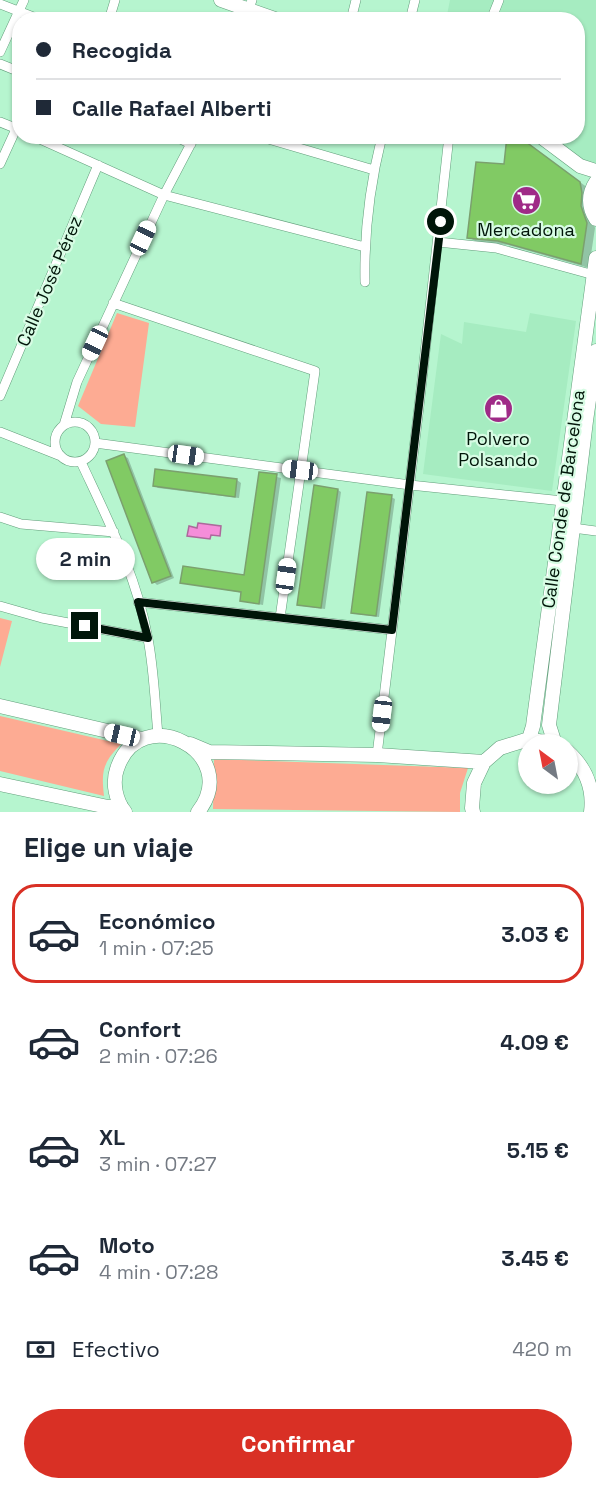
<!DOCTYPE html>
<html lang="es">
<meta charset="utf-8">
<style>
:root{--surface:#fff;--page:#f2f2f3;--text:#1f2937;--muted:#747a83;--line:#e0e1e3;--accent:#d93025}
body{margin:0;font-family:"Space Grotesk",sans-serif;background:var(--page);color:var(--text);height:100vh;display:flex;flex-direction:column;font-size:22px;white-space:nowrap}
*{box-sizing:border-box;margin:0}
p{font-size:20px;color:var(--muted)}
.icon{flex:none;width:33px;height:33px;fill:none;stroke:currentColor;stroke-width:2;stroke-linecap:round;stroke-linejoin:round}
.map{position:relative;height:812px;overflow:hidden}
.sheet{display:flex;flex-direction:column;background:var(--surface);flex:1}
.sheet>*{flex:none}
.banner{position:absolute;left:12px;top:12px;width:573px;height:132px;border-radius:24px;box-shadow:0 2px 4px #0004;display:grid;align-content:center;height:132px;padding:0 24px;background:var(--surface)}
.needle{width:39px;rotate:328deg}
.controls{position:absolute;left:518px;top:734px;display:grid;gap:12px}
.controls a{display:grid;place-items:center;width:60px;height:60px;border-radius:50%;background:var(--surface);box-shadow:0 2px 4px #0004;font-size:30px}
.end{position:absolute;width:27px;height:27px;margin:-14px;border:8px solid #001509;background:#fff;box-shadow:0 0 0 3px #fff}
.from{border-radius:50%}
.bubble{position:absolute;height:42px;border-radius:21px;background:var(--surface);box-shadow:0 2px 4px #0004;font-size:20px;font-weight:600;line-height:42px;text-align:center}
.car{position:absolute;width:18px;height:36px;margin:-18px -9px;border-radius:8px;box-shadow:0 0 4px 2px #0007;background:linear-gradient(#fff 24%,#345 0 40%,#fff 0 76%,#345 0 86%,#fff 0)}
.banner b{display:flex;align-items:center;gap:21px;height:57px;font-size:22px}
.banner b+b{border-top:2px solid var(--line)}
.banner i{width:15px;height:15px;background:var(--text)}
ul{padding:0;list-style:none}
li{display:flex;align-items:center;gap:18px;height:99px;margin:0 12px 9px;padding:0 12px;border:3px solid transparent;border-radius:24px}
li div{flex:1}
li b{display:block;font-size:22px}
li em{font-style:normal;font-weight:600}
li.selected{border-color:var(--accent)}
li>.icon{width:54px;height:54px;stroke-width:1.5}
h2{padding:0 24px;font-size:27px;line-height:72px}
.pay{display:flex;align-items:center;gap:15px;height:66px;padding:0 24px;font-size:22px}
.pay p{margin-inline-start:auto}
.primary-button{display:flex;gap:12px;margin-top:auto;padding:12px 24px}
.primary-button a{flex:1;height:69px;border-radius:36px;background:var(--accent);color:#fff;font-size:24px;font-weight:600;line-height:69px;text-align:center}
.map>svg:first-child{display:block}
.built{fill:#a6ecc1}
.green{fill:#fdab93}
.water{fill:#f58dd9;stroke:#ac699b;stroke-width:1.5}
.shadow{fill:#0003}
.building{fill:#81ca64;stroke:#7ba06e;stroke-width:1.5}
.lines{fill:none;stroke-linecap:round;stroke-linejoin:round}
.street-casing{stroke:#629e7b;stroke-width:10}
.secondary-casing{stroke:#629e7b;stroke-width:15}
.street{stroke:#fff;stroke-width:9}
.secondary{stroke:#fff;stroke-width:14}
.route{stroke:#001509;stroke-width:8}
.labels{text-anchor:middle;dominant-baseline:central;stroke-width:4.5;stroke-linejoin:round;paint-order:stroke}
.poi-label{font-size:18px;fill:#001509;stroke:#d7fce4}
.street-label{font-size:18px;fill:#001509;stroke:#d7fce4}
</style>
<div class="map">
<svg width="596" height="812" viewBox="0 0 596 812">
<rect width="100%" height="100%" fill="#b6f5cf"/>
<path class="built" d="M450,0H596V171L540,137L578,136V20H446Z
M530,313L576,321L552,491L423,474L441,334L462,344L464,322L526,332Z"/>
<path class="green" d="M117,313L149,323L135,427L101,424L78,406Z
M0,618L12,621L0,667Z
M0,716L121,744C103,763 101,770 104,796L0,771Z
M214,759L468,768L460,793V812L213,809Z"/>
<path class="water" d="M198,523L221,526L220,536L211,535L210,539L187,536L189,526L197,528Z"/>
<path class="shadow" d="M518,136L588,188L589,212L595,228L589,268L508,245L477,242L468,237L505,166Z
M124,456L128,458L174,578L157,585L154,582L108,462Z
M260,473L281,478L263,605L242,601L243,593L182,582L245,576Z
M237,480L241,483L239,498L158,488L154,485Z
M338,490L341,492L325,609L302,606L299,604Z
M391,497L395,499L379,617L356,614L353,612Z"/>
<path class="building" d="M507,136H518L580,182L582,193L581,206L587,223L581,264L498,241L467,238L476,162L504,164Z
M124,454L171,576L152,583L106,461Z
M155,469L237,479L235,497L153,486Z
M259,472L277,474L259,604L240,601L241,592L180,583L183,566L244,575Z
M314,485L338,489L321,608L297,605Z
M367,492L392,495L376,616L351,613Z"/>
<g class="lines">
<defs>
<path id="street" d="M0,4L41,20
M109,20L115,0
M245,20L252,0
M351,20L356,0
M410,20L415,0
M491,20L499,0
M0,52L24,0
M0,64L20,72
M0,122L20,130
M33,136L164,195L365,247
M174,136L191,144
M258,136L374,170
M0,164L16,129
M438,242L496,248L594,275
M365,282C364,233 370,184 382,136
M113,303L315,371L280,618
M0,396L98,165
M55 442a20 20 0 1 1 40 0a20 20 0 1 1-40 0Z
M64,425L77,382L164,195L195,136
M0,432L61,456
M95,443L410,485L563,501
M81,462C107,518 137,576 148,639C154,670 155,703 158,735
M0,517L21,524L114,532
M573,528L596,531
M138,602L392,630
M0,606L42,618L148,638
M377,755L419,407L449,136"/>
<path id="secondary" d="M221,0L278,20
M540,136L580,166L596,171
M596,182C588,194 588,207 596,219
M0,706L142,739
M529,739L533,726L596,258
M190,744L209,752L377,755L484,762
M555,744L549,725L586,421L596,351
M567,751C585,767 594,788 591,812
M0,784L108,807L121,806
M125,812C116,801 112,783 117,769C140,699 244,753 198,812
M473,812L472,808L474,783L484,762L500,748L529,739L555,744"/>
</defs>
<use href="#street" class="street-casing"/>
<use href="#secondary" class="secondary-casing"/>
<use href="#street" class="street"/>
<use href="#secondary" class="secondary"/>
</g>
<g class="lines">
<path class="route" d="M85,626L148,638L138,602L392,630L441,222"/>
</g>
<defs>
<symbol id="supermarket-disc" viewBox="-11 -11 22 22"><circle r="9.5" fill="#9f2b87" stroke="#d7fce4"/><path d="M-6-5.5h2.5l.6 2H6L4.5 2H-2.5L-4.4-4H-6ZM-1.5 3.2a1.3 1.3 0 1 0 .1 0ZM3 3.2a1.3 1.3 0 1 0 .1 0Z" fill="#fff"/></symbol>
<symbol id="shop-disc" viewBox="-11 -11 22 22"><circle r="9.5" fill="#9f2b87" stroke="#d7fce4"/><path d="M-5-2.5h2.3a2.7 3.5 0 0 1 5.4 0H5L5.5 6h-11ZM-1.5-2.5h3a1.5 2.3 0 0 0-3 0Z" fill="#fff"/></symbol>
</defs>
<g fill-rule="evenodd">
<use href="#supermarket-disc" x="510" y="184" width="33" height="33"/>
<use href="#shop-disc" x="482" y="392" width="33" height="33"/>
</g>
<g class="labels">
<g class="poi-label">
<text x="526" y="229">Mercadona</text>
<text x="498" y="438">Polvero<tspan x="498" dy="21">Polsando</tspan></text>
</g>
<g class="street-label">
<text transform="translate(49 281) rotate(-67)">Calle José Pérez</text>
<text transform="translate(563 499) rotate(-82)">Calle Conde de Barcelona</text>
</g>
</g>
</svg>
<div class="controls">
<a><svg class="needle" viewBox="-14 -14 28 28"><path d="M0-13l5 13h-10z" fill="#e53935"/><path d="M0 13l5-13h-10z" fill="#747a83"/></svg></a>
</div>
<i class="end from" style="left:441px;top:222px"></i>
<i class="end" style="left:85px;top:626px"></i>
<div class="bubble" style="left:36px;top:538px;width:99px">2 min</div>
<i class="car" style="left:143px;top:238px;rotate:25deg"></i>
<i class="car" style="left:95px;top:343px;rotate:205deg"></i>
<i class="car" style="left:186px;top:455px;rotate:98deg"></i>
<i class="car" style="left:300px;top:470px;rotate:277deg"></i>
<i class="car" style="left:286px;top:576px;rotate:8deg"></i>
<i class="car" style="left:382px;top:714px;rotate:187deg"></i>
<i class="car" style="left:122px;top:735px;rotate:283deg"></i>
<div class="banner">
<b><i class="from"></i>Recogida</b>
<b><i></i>Calle Rafael Alberti</b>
</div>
</div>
<section class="sheet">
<h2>Elige un viaje</h2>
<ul>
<li class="selected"><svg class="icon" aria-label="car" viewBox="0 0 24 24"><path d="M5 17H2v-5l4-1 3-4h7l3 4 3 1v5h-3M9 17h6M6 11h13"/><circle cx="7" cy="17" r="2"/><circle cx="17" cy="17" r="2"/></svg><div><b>Económico</b><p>1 min · 07:25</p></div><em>3.03 €</em></li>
<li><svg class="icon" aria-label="car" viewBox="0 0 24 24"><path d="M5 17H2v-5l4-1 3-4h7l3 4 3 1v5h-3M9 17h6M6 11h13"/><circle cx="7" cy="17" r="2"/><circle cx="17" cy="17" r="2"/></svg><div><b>Confort</b><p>2 min · 07:26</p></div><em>4.09 €</em></li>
<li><svg class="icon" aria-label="car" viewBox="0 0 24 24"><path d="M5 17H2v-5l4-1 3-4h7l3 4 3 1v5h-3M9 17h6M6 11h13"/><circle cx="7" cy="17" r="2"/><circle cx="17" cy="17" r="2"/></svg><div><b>XL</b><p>3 min · 07:27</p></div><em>5.15 €</em></li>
<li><svg class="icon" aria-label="car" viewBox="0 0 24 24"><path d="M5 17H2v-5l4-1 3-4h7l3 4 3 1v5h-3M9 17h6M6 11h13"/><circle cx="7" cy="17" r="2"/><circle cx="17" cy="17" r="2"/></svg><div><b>Moto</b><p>4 min · 07:28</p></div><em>3.45 €</em></li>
</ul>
<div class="pay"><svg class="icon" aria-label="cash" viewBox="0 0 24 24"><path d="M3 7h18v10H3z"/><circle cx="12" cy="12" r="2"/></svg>Efectivo<p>420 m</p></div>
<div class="primary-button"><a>Confirmar</a></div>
</section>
